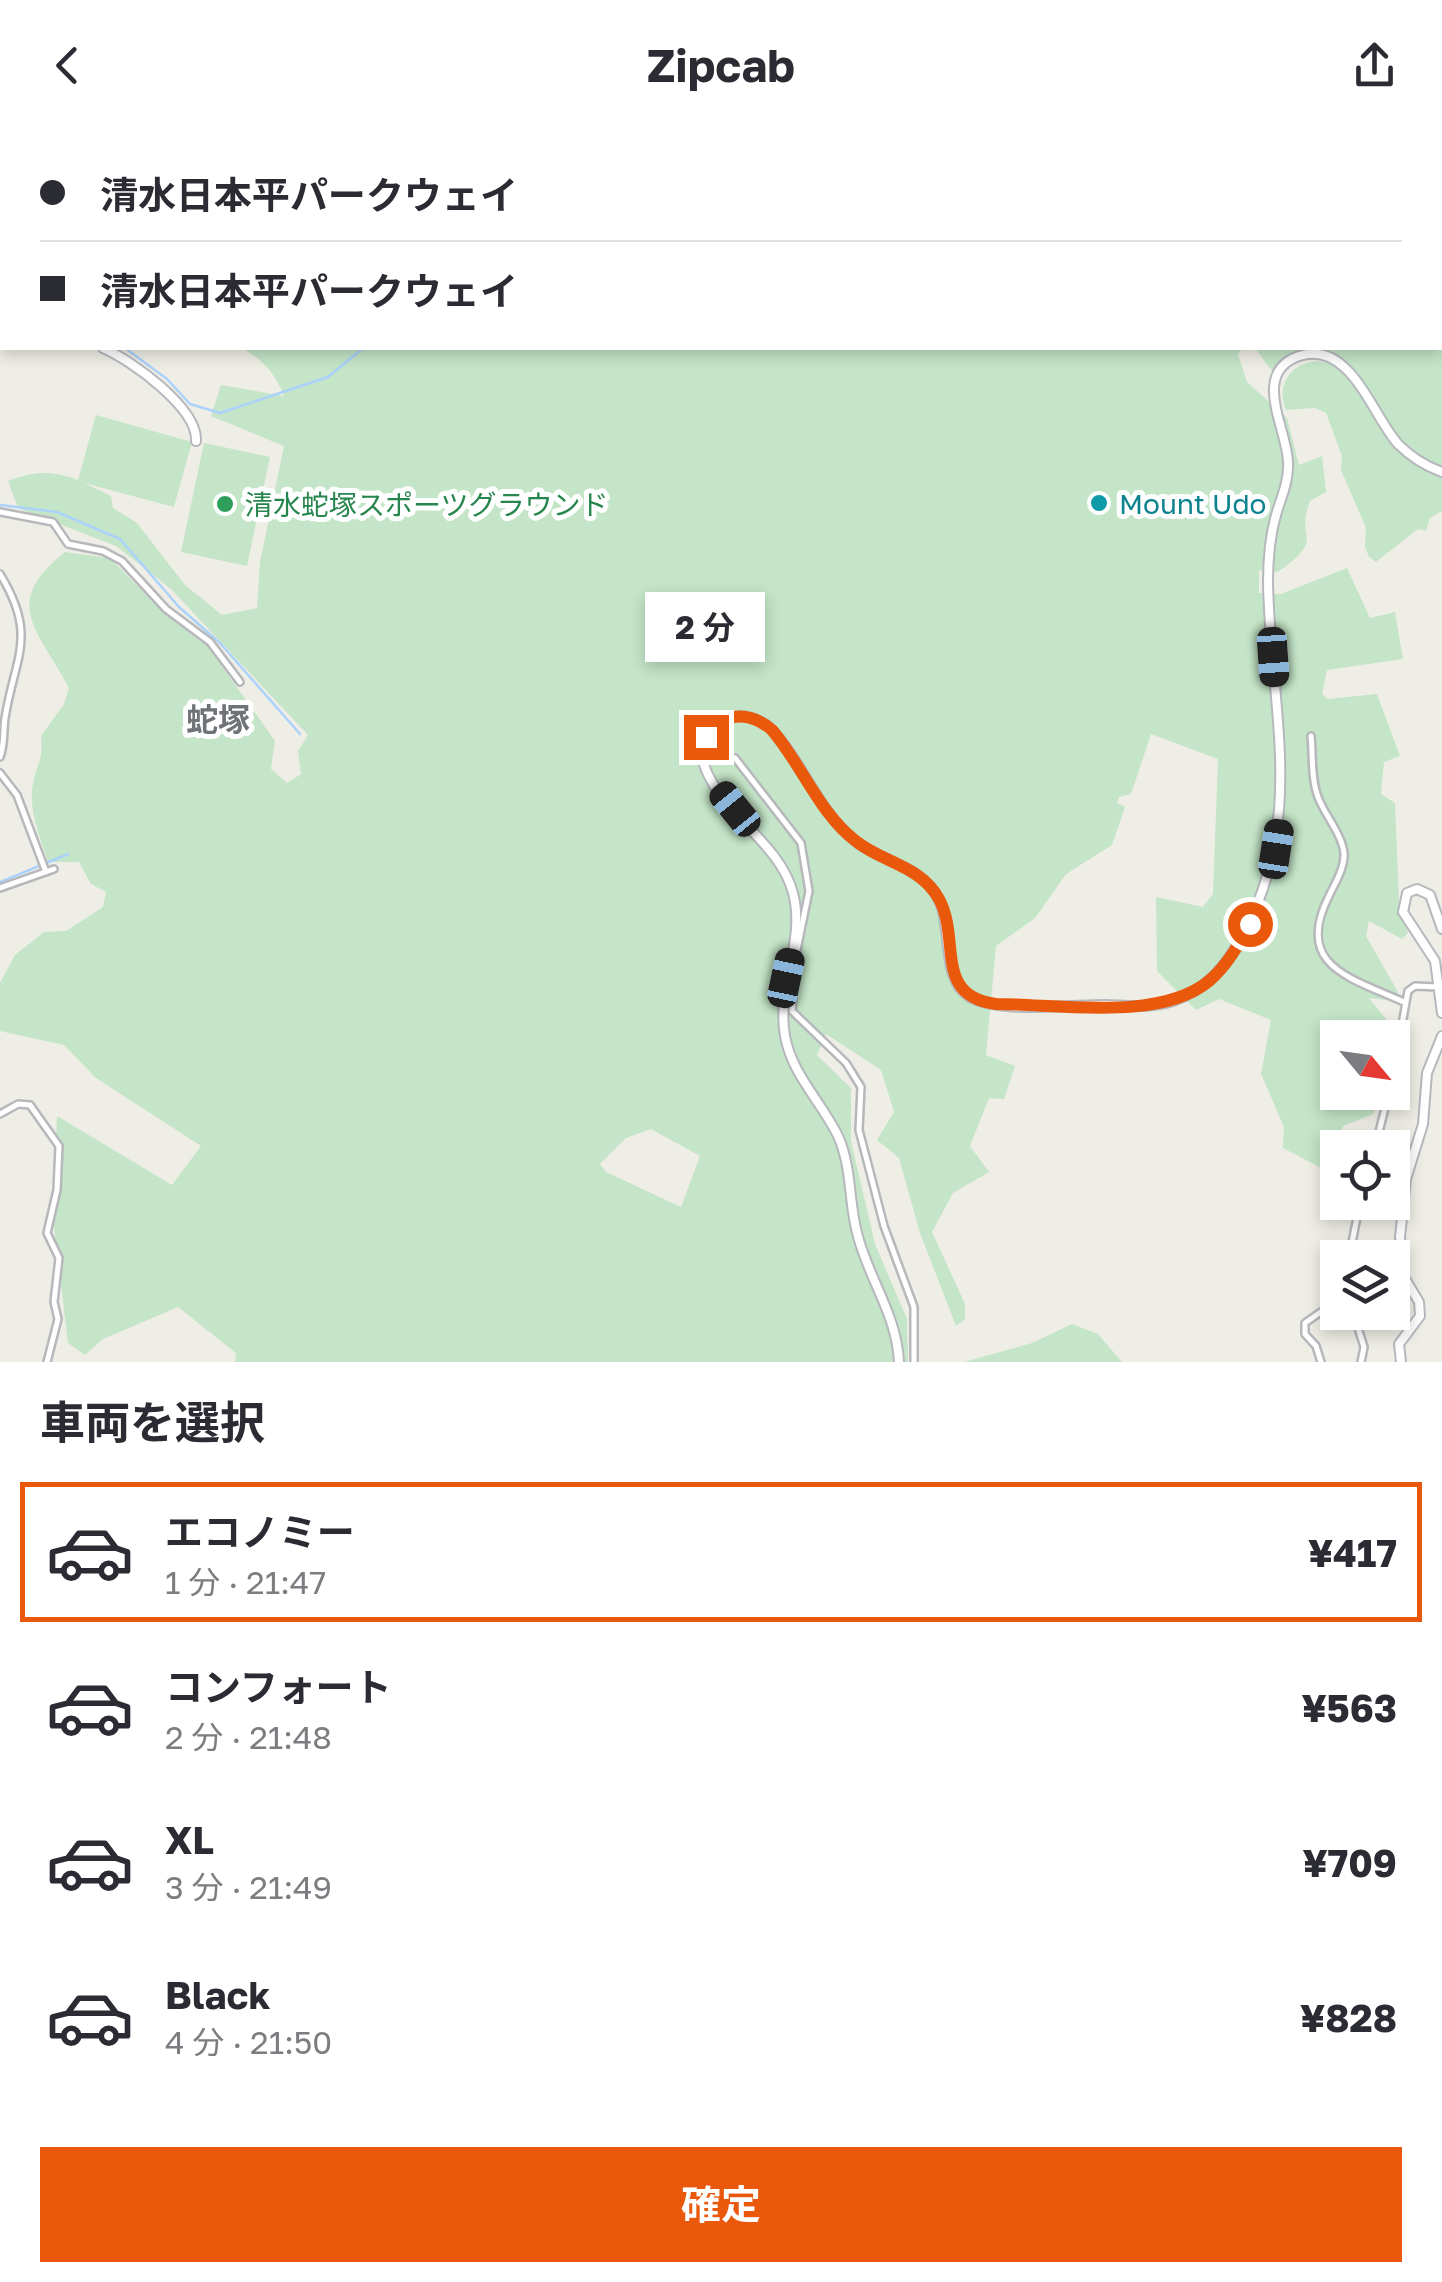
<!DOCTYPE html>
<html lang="ja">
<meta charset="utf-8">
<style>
:root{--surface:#fff;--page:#f7f7f7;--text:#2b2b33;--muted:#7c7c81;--line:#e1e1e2;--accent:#ea580c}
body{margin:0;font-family:"Golos Text","Noto Sans JP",sans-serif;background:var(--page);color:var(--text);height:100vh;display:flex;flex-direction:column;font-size:38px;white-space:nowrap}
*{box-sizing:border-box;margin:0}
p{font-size:32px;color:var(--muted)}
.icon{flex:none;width:55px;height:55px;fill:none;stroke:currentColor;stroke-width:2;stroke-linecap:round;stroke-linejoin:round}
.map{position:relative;height:1232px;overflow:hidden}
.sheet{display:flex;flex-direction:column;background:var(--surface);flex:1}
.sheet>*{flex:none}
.guide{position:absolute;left:0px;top:0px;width:1442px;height:220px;box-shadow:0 5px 15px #0003;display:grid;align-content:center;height:220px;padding:0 40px;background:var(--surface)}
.needle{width:65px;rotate:119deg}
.tools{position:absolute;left:1320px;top:890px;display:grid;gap:20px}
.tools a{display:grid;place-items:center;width:90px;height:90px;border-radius:0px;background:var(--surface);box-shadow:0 5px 15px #0003;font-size:50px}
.end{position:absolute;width:45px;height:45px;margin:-22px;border:12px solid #ea580c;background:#fff;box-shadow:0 0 0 5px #fff}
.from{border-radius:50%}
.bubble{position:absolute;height:70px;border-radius:0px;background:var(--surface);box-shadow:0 5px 15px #0003;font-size:32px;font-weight:700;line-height:70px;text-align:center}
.car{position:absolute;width:30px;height:60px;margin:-30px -15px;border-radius:12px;box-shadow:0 0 8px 2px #0007;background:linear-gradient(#222 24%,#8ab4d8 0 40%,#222 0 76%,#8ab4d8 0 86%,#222 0)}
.guide b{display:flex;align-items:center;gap:35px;height:95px;font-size:38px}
.guide b+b{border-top:2px solid var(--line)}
.guide i{width:25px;height:25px;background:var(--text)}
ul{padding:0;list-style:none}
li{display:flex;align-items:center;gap:30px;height:140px;margin:0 20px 15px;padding:0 20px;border:5px solid transparent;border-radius:0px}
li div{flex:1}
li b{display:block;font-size:38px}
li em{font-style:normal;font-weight:700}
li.on{border-color:var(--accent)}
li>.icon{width:90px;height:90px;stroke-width:1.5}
h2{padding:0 40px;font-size:45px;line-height:120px}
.cta{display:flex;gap:20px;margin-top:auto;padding:20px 40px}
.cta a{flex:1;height:115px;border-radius:0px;background:var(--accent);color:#fff;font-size:40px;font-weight:700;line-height:115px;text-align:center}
header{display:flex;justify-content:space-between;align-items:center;height:130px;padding:0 40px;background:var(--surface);font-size:45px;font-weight:700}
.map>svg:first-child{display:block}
.green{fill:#c4e5c7;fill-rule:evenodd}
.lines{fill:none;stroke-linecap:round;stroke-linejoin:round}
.stream{stroke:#abd2fb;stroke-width:2.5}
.river{stroke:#abd2fb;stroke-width:11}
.street-casing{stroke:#b7b8bc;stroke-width:10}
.secondary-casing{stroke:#b5b8bd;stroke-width:12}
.street{stroke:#fff;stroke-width:5}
.secondary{stroke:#fff;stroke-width:8}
.route{stroke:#ea580c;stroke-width:12}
.culture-dot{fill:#0f9aa8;stroke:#fff;stroke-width:4}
.leisure-dot{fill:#2e9e5b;stroke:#fff;stroke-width:4}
.labels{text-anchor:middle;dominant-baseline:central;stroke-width:10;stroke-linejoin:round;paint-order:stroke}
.culture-label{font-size:28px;fill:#0d838f;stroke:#fff;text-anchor:start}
.leisure-label{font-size:28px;fill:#27864d;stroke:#fff;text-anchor:start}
.quarter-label{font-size:32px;font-weight:bold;fill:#6f7378;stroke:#fff}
</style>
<header><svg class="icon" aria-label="back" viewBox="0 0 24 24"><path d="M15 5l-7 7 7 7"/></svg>Zipcab<svg class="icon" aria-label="share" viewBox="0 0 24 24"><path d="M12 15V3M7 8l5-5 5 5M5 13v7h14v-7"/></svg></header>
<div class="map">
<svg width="1442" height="1232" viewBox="0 0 1442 1232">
<rect width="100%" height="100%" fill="#efeee6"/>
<path class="green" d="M124,0H1314L124,2Z
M1440,128H1442V339C1426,330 1409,322 1398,307C1368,268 1334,177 1273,242L1255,218H1440Z
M242,218H1243L1238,224L1247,252L1287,288L1299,335L1322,326L1326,362L1310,371C1294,412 1328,406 1278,442L1259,440V463L1281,464L1347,438L1370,488L1395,482L1403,529L1327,540L1322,564L1328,569L1377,564L1400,626L1384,632L1381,664L1395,673L1399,772L1408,803L1402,809L1369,791L1366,806L1398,862L1395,871L1369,868L1386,889V907L1338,908V962L1380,963L1373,984L1343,996L1327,1041L1283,1018L1284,997L1261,944L1271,890L1219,869L1196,880L1157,841L1156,767L1203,777L1213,764L1218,629L1151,604L1131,664L1119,667L1117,673L1125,677L1112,715L1066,744L1035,788L996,816L986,925L1015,936L1004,969L989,968L970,1016L989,1042L953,1063L932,1102L965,1174V1189L956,1196L920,1103L899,1028L877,1010L894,982L881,940L826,904L817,925L851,958V1011L875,1114L907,1189L908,1232H235L236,1223L178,1177L103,1209L85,1225L68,1213L52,1081L57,986L172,1055L201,1016L96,948L64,915L0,901V853L15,825L44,802L66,801L103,777L106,762L91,754L79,732H48C41,710 30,684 32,661C34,637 44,633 41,606L64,574L69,558C38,499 0,474 65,422L110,428L161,480L202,508L275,611L271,639L287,653L301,644L298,621L308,605L171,459L116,416L18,378L8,351C34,341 52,340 78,350L96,285L192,312L174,377L84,353L111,366L113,378L137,393L185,455L222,485L257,478L260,432L284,316L211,286L221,255L284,266C275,243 264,231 242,218ZM651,999L700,1026L681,1077L606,1042L600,1034L626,1008Z
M1319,231L1334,235L1344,244C1375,284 1392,327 1442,347V381L1430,388L1426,401L1418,399L1376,432L1369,427L1365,417L1366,398L1341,340L1342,326L1326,283L1315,278L1286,280C1275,254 1292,232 1319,231Z
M204,313L270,327L247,436L181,422Z
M1072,1194L1098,1204L1122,1232H964L1032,1213Z"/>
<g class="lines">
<path class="stream" d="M125,218L167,249L190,274L220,283L328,247L363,218
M0,375L57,382L120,409L179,477L220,513L300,604
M0,752L68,724"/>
<path class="river" d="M0,179L2,180"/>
<defs>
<path id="street" d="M23,0L27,2
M79,2V0
M0,67L2,60
M1440,72H1442
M0,382L53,392L68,414L103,421L122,431L166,479L210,512L240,552
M0,444C38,506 15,526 5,588C3,602 5,614 0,627
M1311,606C1313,625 1311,649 1318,667C1324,684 1342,704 1344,723C1345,738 1335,753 1329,766C1293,837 1352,848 1406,873
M735,628L801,713L809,761L796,825L792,881L846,933L861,957L859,1000L884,1096L914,1177V1232
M0,643L17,665L46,742
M0,758L54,739
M1392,950L1408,861L1415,856L1438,857
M0,984L18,974L30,975L59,1016L57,1060L47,1103L59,1128L54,1172L58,1189L47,1232
M1375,1018L1389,962
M1349,1128L1360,1072
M1353,1182L1364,1217L1361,1232
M1321,1232L1316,1216L1305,1204V1193L1338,1170"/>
<path id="secondary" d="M1442,18V31
M0,188L2,189
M103,218C131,230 198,278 196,311
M1442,799L1430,765L1417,759L1407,763L1403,782L1435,831L1442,883
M899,1232C897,1187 871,1152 859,1110C848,1076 853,1039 838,1006C821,971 792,945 785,906C776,858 806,811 793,763C780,714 725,686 706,640C697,618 708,592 732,587C746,584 757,589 768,596C802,629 817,680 854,710C879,731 916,734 935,763C955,792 938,848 970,867C998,883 1072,875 1105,875C1127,876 1151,878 1173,871C1206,860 1226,836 1242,806C1307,689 1270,577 1268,452C1268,430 1270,406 1276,385C1281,368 1289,351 1288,333C1288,300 1250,243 1299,226C1350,209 1372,285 1398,314C1411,327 1425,336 1442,342
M1401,1232L1399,1214L1420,1186L1419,1172L1404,1147L1400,1107L1406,1049L1423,994L1427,943L1442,906"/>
</defs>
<use href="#street" class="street-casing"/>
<use href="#secondary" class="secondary-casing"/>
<use href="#street" class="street"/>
<use href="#secondary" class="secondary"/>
</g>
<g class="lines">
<path class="route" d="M706,607C723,581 750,581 772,600C802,635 820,685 857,712C884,733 921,736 939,769C961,809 933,866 996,874C1058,874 1159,892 1209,851C1227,836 1239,814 1250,794"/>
</g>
<circle class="culture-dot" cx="1099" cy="373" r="10"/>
<circle class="leisure-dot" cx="225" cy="374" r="10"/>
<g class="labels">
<g class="culture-label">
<text x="1119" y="373">Mount Udo</text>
</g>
<g class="leisure-label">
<text x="245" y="374">清水蛇塚スポーツグラウンド</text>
</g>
<g class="quarter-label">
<text x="218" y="589">蛇塚</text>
</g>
</g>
</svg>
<div class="tools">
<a><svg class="needle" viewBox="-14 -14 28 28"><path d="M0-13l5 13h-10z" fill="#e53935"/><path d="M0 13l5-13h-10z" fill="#7c7c81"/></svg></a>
<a><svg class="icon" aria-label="locate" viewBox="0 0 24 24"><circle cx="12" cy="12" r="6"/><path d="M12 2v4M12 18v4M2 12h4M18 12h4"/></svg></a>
<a><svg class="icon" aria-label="layers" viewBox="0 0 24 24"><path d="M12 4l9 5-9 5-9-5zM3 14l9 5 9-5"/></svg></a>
</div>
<i class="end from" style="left:1250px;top:794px"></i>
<i class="end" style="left:706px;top:607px"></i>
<div class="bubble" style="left:645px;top:462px;width:120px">2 分</div>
<i class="car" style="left:1273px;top:527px;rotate:176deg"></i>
<i class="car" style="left:735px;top:679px;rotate:321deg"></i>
<i class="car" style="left:1276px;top:719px;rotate:9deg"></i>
<i class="car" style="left:786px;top:848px;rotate:12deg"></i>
<div class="guide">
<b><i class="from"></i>清水日本平パークウェイ</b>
<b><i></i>清水日本平パークウェイ</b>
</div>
</div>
<section class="sheet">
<h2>車両を選択</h2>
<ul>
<li class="on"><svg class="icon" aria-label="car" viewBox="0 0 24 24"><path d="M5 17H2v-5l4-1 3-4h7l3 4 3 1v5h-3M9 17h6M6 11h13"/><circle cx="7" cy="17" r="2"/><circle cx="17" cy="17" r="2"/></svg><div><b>エコノミー</b><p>1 分 · 21:47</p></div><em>¥417</em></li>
<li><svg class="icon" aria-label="car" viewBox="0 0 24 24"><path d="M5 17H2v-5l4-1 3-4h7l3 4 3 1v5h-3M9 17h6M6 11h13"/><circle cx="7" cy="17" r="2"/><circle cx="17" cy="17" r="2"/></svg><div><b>コンフォート</b><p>2 分 · 21:48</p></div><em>¥563</em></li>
<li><svg class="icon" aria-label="car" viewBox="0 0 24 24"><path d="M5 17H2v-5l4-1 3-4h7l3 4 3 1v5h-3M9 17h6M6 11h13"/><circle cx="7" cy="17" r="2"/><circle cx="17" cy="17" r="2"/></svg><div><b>XL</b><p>3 分 · 21:49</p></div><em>¥709</em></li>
<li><svg class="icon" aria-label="car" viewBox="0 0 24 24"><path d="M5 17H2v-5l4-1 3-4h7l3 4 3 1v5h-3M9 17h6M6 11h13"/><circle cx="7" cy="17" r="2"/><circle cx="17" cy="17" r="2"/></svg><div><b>Black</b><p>4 分 · 21:50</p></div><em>¥828</em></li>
</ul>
<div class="cta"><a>確定</a></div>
</section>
